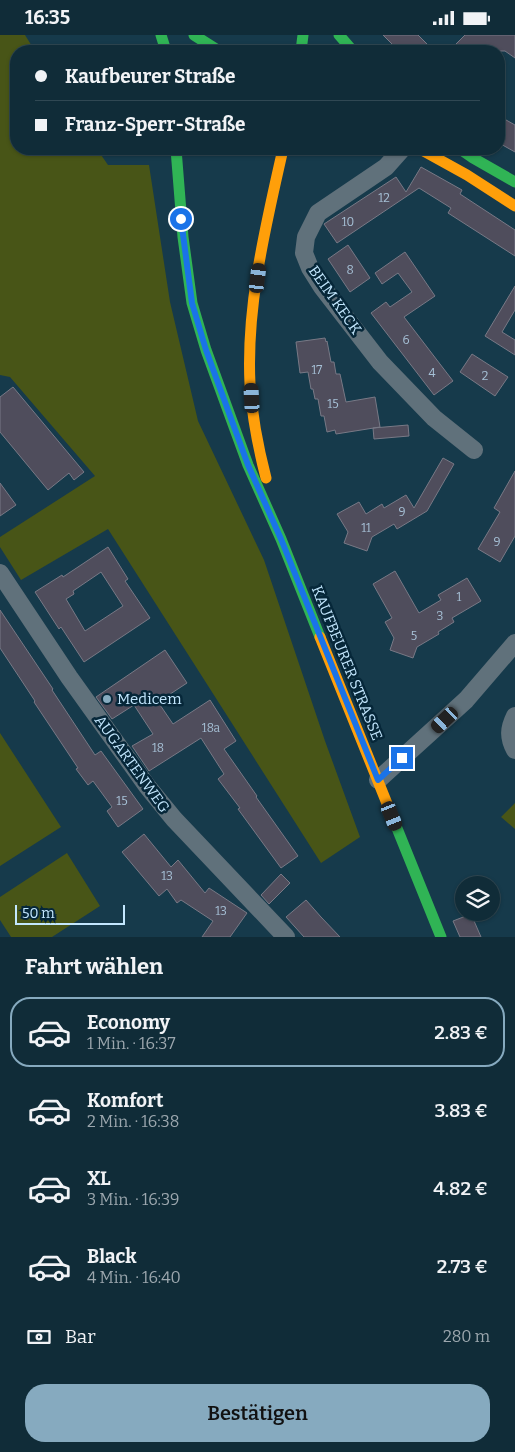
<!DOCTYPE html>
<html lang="de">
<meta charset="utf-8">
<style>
:root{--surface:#102c38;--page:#1e3843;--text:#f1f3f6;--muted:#9ca7ae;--line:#304853;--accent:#86aabf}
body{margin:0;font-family:Bitter,serif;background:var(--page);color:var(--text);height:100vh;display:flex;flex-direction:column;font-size:19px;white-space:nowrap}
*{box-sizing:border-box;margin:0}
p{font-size:16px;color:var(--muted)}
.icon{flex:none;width:28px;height:28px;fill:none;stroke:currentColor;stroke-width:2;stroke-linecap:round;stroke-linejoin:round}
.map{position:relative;height:902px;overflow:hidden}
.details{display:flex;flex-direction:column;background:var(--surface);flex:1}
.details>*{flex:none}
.banner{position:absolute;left:10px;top:10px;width:495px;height:110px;border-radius:20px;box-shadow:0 1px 4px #0004,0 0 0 1px var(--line);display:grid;align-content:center;height:110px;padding:0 25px;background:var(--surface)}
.fabs{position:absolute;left:455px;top:841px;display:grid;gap:10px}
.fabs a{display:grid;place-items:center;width:45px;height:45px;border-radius:50%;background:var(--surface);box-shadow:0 1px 4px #0004,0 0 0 1px var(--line);font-size:25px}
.scale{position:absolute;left:15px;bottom:12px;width:110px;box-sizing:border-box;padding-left:5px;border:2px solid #c3e7fe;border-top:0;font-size:14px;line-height:18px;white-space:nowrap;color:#c3e7fe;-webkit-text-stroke:4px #062739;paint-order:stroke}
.end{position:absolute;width:22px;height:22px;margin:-11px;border:6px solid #1a73e8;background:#fff;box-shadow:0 0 0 2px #fff}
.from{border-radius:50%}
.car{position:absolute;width:15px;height:30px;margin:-15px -8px;border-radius:6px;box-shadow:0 0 4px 1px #0007;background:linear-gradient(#222 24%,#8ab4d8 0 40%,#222 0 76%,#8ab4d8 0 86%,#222 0)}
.banner b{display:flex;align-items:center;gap:18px;height:48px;font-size:19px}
.banner b+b{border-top:1px solid var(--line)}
.banner i{width:12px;height:12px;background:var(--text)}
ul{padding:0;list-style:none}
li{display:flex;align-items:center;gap:15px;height:70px;margin:0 10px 8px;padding:0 15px;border:2px solid transparent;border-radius:20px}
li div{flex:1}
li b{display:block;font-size:19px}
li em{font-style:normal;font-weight:600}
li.on{border-color:var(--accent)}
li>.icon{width:45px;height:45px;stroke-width:1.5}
h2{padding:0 25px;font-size:22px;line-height:60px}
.pay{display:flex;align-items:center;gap:12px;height:55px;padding:0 25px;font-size:19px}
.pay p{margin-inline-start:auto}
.primary-button{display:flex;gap:10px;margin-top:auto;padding:10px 25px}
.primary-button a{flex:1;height:58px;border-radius:20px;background:var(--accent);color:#111;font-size:20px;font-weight:600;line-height:58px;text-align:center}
.status{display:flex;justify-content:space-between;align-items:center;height:35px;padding:0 25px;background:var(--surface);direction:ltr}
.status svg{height:14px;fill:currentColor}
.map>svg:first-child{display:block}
.green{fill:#485517}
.building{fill:#4f4d5c;stroke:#787986;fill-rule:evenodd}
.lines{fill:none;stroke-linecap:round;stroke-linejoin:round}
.street{stroke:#60717b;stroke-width:18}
.fast{stroke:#30b455;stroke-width:11}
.slow{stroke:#ff9f0a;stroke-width:11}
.route{stroke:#1a73e8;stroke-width:6}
.poi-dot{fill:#86aabf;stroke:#062739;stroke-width:2}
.labels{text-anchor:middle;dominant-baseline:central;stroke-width:5;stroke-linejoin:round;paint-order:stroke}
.number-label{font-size:12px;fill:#a6c0d6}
.street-label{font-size:15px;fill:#c3e7fe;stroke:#062739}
.poi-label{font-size:15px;fill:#c3e7fe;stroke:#062739;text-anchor:start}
</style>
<div class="status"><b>16:35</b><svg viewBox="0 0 49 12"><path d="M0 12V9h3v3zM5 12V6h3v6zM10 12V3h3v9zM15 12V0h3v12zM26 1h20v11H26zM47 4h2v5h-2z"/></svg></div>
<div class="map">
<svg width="515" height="902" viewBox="0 0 515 902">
<rect width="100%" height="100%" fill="#163a4b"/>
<path class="green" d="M0,0H25L35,16H16V114H97L108,130H149L170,267L198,386L264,525L325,706L360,802L321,828L108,494L21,545L0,512V502L95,441L10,342L0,340Z
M0,698L61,792L0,831Z
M515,768V794L501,782Z
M67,818L100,871L52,902H11L0,885V862Z"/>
<path class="building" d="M383,0H418L434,16H399Z
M465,0H515V23L505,16H449Z
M499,81L515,90V117L499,108Z
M421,132L462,155L460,159L515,195V221L448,178L451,173L419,153L337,208L324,189L396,142L406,157Z
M348,210L370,243L350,257L328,224Z
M405,217L435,261L404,282L453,346L434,360L371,278L386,267L390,272L412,257L398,238L382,249L375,238Z
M515,251V275L502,297L515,305V320L485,301Z
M325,303L326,307L327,306L331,327H334L336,339H340L346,367L375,362L380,392L336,399L335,395L327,397L324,381H321L318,364H315L313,354H311L308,337L300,338L296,307Z
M472,319L508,342L495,361L460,337Z
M13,352L84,437L74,445L69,438L48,455L0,397V362Z
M408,390L409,401L374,404L373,393Z
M443,423L454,429L427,476L397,494L394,489L372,502L367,516L344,508L348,497L337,479L359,467L366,479L382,469L384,473L406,460L414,473Z
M515,436V501L500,527L478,514L500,477L494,473Z
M0,448L16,470L0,481Z
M108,512L128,544L125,546L150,583L84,627L61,592L59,594L35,557L62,540L63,542ZM101,537L123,571L85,596L66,564L74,559L73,556Z
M395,536L419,578L441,565L438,560L467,543L481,566L452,583L454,587L438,597L439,599L417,612L413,623L390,615L394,603L385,587L392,583L373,549Z
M0,575L53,654L52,655L95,720L101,716L143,774L118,792L107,776L112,772L93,746L88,750L76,734L78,733L34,667L35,666L0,613Z
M165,615L187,648L158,667L173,689L210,665L236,706L224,714L257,761L256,762L298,821L281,833L238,774L240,773L218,744L224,739L201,703L149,736L132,711L153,699L134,670L112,684L96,662Z
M144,799L171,832L178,825L205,858L209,853L247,878L230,902H202L213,886L181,865L177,868L167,854L159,861L122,817Z
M281,839L290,848L269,869L261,860Z
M306,865L321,882L340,902H304L286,882Z
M471,879L481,902H460L453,886Z"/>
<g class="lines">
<path class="street" d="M402,114L386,132L318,178L306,202L304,218L310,233L322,252L380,327L434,383L474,415
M0,538L69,642L147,751L174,784L286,902
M515,681C509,693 508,702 515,715
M378,745L466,665L515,608"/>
<path class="fast" d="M161,0L166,16
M194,0L219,16
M339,0L353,16
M301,16L303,0
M176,114L183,202L192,268L206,315L248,430L281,504L320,602
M460,114L473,123L515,147
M388,771L441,902"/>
<path class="slow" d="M420,114L467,140L515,171
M266,443C258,412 252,381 250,349C246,270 266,190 283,114
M320,602L388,771"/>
</g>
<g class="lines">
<path class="route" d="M181,184L192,268L206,315L248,430L281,504L378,745L402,723"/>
</g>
<circle class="poi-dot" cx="107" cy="664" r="5"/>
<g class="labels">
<g class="number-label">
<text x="384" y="163">12</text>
<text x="348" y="187">10</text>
<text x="350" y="235">8</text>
<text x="406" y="305">6</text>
<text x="317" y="335">17</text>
<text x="432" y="338">4</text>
<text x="485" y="341">2</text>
<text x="333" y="369">15</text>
<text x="402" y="477">9</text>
<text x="366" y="493">11</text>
<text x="497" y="507">9</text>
<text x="459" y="562">1</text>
<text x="440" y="581">3</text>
<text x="414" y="601">5</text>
<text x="211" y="693">18a</text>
<text x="158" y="713">18</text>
<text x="122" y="766">15</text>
<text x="167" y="841">13</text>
<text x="221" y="876">13</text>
</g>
<g class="street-label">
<text transform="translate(335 265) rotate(55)">BEIM KECK</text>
<text transform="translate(347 628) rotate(68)">KAUFBEURER STRASSE</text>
<text transform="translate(132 729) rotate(54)">AUGARTENWEG</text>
</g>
<g class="poi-label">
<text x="117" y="664">Medicem</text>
</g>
</g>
</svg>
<div class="fabs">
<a><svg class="icon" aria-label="layers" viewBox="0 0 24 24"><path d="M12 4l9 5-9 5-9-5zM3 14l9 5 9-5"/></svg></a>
</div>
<div class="scale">50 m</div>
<i class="end from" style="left:181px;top:184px"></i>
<i class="end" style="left:402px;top:723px"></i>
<i class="car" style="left:258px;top:243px;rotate:7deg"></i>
<i class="car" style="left:252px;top:363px;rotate:357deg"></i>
<i class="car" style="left:445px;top:685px;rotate:227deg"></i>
<i class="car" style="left:392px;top:781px;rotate:158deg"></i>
<div class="banner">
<b><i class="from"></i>Kaufbeurer Straße</b>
<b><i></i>Franz-Sperr-Straße</b>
</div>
</div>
<section class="details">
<h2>Fahrt wählen</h2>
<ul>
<li class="on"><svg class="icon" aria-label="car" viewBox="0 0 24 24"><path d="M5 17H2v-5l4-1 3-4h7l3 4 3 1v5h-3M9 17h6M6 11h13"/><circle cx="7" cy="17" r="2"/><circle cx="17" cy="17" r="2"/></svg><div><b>Economy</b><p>1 Min. · 16:37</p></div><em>2.83 €</em></li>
<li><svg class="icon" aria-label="car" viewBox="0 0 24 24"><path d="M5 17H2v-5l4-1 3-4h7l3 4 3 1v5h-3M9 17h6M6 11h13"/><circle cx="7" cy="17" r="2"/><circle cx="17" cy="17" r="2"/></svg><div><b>Komfort</b><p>2 Min. · 16:38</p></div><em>3.83 €</em></li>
<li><svg class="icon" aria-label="car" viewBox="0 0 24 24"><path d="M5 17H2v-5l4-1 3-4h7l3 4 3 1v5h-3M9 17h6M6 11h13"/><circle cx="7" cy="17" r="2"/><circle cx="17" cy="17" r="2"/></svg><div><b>XL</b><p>3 Min. · 16:39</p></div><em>4.82 €</em></li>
<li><svg class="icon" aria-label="car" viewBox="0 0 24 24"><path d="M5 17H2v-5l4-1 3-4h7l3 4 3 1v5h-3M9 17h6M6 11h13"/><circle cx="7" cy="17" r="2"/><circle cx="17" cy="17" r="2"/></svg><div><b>Black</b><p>4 Min. · 16:40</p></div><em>2.73 €</em></li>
</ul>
<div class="pay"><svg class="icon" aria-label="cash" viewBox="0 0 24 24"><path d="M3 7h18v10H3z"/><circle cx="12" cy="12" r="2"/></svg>Bar<p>280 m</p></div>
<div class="primary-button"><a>Bestätigen</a></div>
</section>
